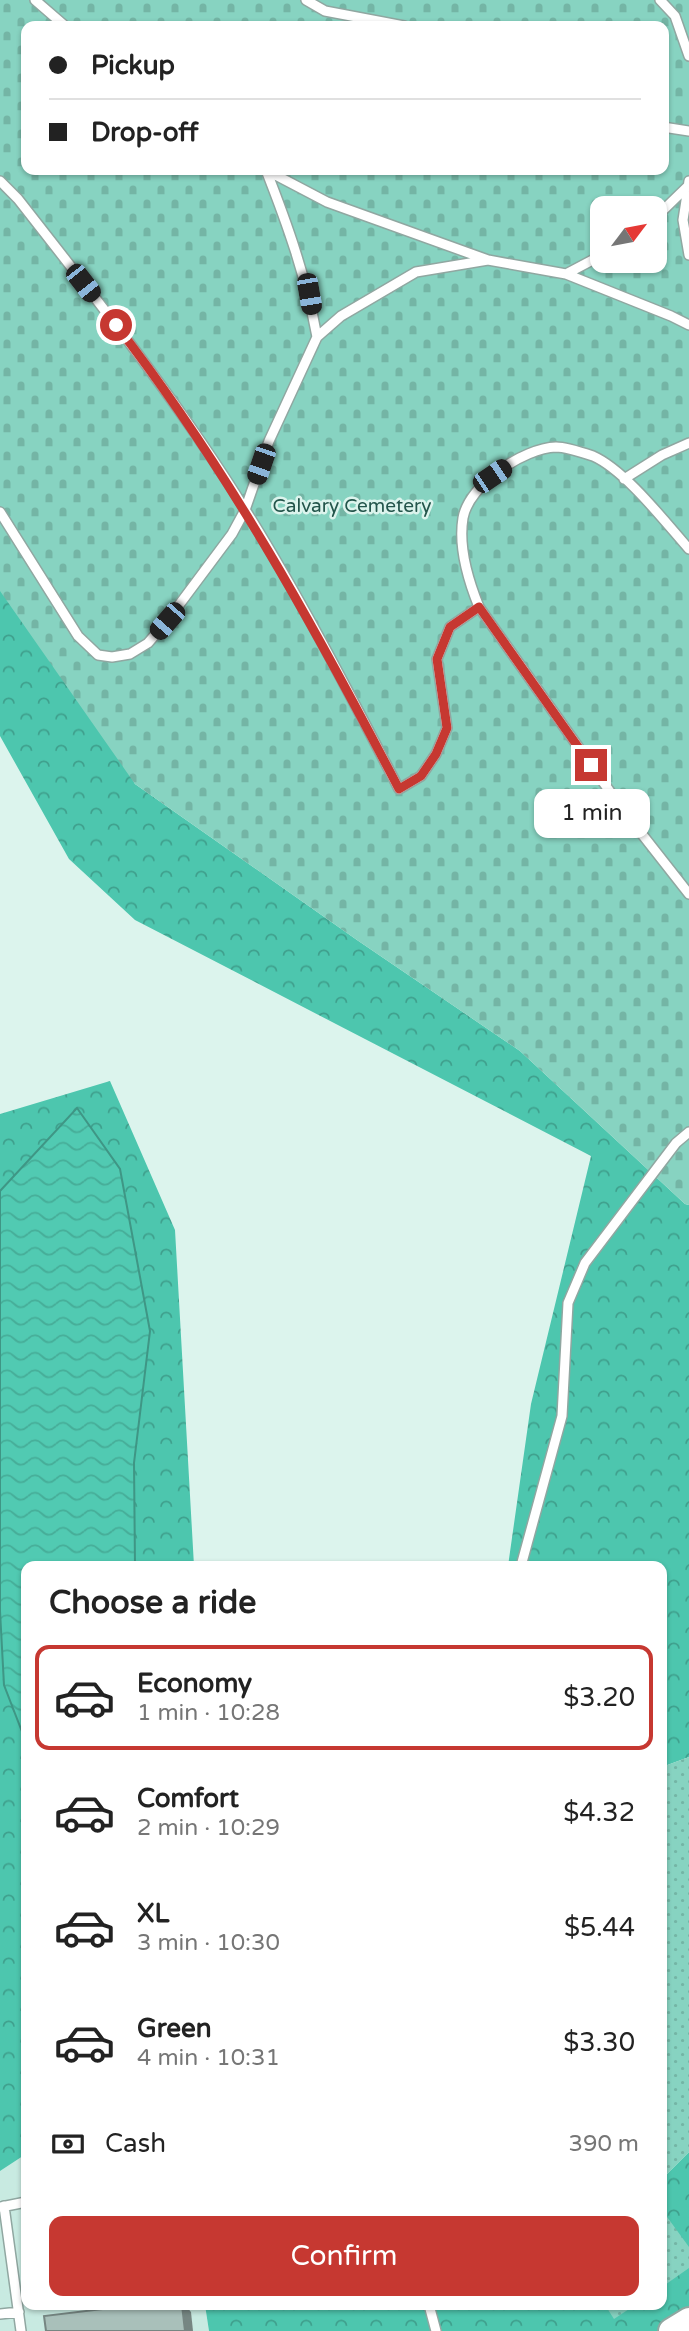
<!DOCTYPE html>
<meta charset="utf-8">
<style>
:root{--surface:#fff;--page:#f2f2f2;--text:#222;--muted:#767676;--line:#e0e0e0;--accent:#c63831}
body{margin:0;font-family:"Varela Round",sans-serif;background:var(--page);color:var(--text);height:100vh;display:flex;flex-direction:column;font-size:26px;white-space:nowrap}
*{box-sizing:border-box;margin:0}
p{font-size:23px;color:var(--muted)}
.icon{flex:none;width:38px;height:38px;fill:none;stroke:currentColor;stroke-width:2;stroke-linecap:round;stroke-linejoin:round}
.map{position:relative;flex:1;overflow:hidden}
.side{position:absolute;left:21px;top:1561px;width:646px;height:749px;display:flex;flex-direction:column;background:var(--surface);border-radius:14px;box-shadow:0 2px 5px #0004}
.side>*{flex:none}
.hud{position:absolute;left:21px;top:21px;width:648px;height:154px;border-radius:14px;box-shadow:0 2px 5px #0004;display:grid;align-content:center;height:154px;padding:0 28px;background:var(--surface)}
.needle{width:46px;rotate:58deg}
.controls{position:absolute;left:590px;top:196px;display:grid;gap:14px}
.controls a{display:grid;place-items:center;width:77px;height:77px;border-radius:14px;background:var(--surface);box-shadow:0 2px 5px #0004;font-size:35px}
.end{position:absolute;width:32px;height:32px;margin:-16px;border:9px solid #c63831;background:#fff;box-shadow:0 0 0 4px #fff}
.from{border-radius:50%}
.bubble{position:absolute;height:49px;border-radius:14px;background:var(--surface);box-shadow:0 2px 5px #0004;font-size:23px;font-weight:600;line-height:49px;text-align:center}
.car{position:absolute;width:21px;height:42px;margin:-21px -10px;border-radius:9px;box-shadow:0 0 5px 2px #0007;background:linear-gradient(#222 24%,#8ab4d8 0 40%,#222 0 76%,#8ab4d8 0 86%,#222 0)}
.hud b{display:flex;align-items:center;gap:24px;height:66px;font-size:26px}
.hud b+b{border-top:2px solid var(--line)}
.hud i{width:18px;height:18px;background:var(--text)}
ul{padding:0;list-style:none}
li{display:flex;align-items:center;gap:21px;height:105px;margin:0 14px 10px;padding:0 14px;border:4px solid transparent;border-radius:14px}
li div{flex:1}
li b{display:block;font-size:26px}
li em{font-style:normal;font-weight:600}
li.selected{border-color:var(--accent)}
li>.icon{width:63px;height:63px;stroke-width:1.5}
h2{padding:0 28px;font-size:32px;line-height:84px}
.pay{display:flex;align-items:center;gap:18px;height:77px;padding:0 28px;font-size:26px}
.pay p{margin-inline-start:auto}
.action{display:flex;gap:14px;margin-top:auto;padding:14px 28px}
.action a{flex:1;height:80px;border-radius:14px;background:var(--accent);color:#fff;font-size:28px;font-weight:600;line-height:80px;text-align:center}
.map>svg:first-child{display:block}
.built{fill:#c8eae1}
.forest{fill:url(#forest-crowns)}
.cemetery{fill:url(#cemetery-stones);fill-rule:evenodd}
.park{fill:url(#park-dots)}
.water{fill:url(#water-waves);stroke:#3f9685;stroke-width:2}
.lines{fill:none;stroke-linecap:round;stroke-linejoin:round}
.lane-casing{stroke:#90a7a1;stroke-width:12}
.secondary-casing{stroke:#90a7a1;stroke-width:28}
.lane{stroke:#fff;stroke-width:9}
.secondary{stroke:#fff;stroke-width:24}
.shaded-wall{fill:#768682}
.building{fill:#a9c0ba;stroke:#768682;stroke-width:2}
.route{stroke:#c63831;stroke-width:9}
.labels{text-anchor:middle;dominant-baseline:central;stroke-width:5;stroke-linejoin:round;paint-order:stroke}
.park-label{font-size:19px;fill:#23554b;stroke:#dcf4ed}
</style>
<div class="map">
<svg width="689" height="2331" viewBox="0 0 689 2331">
<defs>
<pattern id="forest-crowns" width="20" height="18" patternUnits="userSpaceOnUse" patternTransform="scale(1.75)"><rect width="20" height="18" fill="#4dc6ae"/><path d="M2 6a3 3 0 1 1 6 0M12 15a3 3 0 1 1 6 0" fill="none" stroke="#3fa08d"/></pattern>
<pattern id="cemetery-stones" width="16" height="16" patternUnits="userSpaceOnUse" patternTransform="scale(1.75)"><rect width="16" height="16" fill="#87d3c1"/><path d="M2 7V4a2 2 0 0 1 4 0v3zM10 15v-3a2 2 0 0 1 4 0v3z" fill="#74b5a5"/></pattern>
<pattern id="park-dots" width="8" height="8" patternUnits="userSpaceOnUse" patternTransform="scale(1.75)"><rect width="8" height="8" fill="#87d3c1"/><path d="M2 2h.1M6 6h.1" fill="none" stroke="#74b5a5" stroke-width="1.8" stroke-linecap="round"/></pattern>
<pattern id="water-waves" width="16" height="10" patternUnits="userSpaceOnUse" patternTransform="scale(1.75)"><rect width="16" height="10" fill="#51cab2"/><path d="M0 5q4-4 8 0t8 0" fill="none" stroke="#46ad98"/></pattern>
</defs>
<rect width="100%" height="100%" fill="#dcf4ed"/>
<path class="built" d="M26,2154V2305H205L209,2331H0V2171Z"/>
<path class="forest" d="M0,543L135,784L357,940L520,1051L685,1204L689,1205V1757L662,1767V1566H508L531,1404L591,1156L135,920L69,859L0,736Z
M110,1081L175,1230L194,1566H135L134,1463L21,1170L0,1191V1114Z
M0,1611L4,1685L26,1742V2154L0,2171Z
M689,2152V2331H209L205,2305H662V2179Z"/>
<path class="cemetery" d="M0,0H689V1205L685,1204L520,1051L357,940L135,784L0,591ZM26,26H663V170H26ZM602,208H654V261H602Z"/>
<path class="park" d="M689,1757V2152L662,2179V1767Z
M662,2210L689,2247V2268L662,2287Z
M605,2305H635L614,2319Z"/>
<path class="water" d="M77,1108L120,1169L150,1331L134,1463L135,1566H26V1742L4,1685L0,1611V1191Z"/>
<g class="lines">
<defs>
<path id="lane" d="M35,0L65,26
M306,0L325,11L404,26
M660,0L675,16L689,56
M663,127L689,131
M266,170L327,202L488,260L566,274L671,316L689,325
M266,170C288,226 306,277 317,337
M0,181L18,199C97,300 178,401 246,511C302,601 350,695 399,789L421,776L436,754L447,728L437,659L450,627L479,607
M689,181L683,220L689,255
M654,219L687,187
M566,274L602,255
M624,479L662,455L689,443
M0,512L78,636L98,655L112,657L130,654L148,643L167,621L232,534L245,510L269,441L317,337L341,316L416,272L488,260
M689,549C665,522 625,470 593,456C584,453 566,447 556,447C524,448 469,484 463,518C458,548 468,580 479,607L623,810L689,894
M521,1566L562,1416L568,1303L585,1263L676,1143L689,1132
M4,2206L21,2331
M1,2207L26,2202
M429,2305L436,2331
M0,2314L19,2312"/>
<path id="secondary" d="M671,2331L689,2320"/>
</defs>
<use href="#lane" class="lane-casing"/>
<use href="#secondary" class="secondary-casing"/>
<use href="#lane" class="lane"/>
<use href="#secondary" class="secondary"/>
</g>
<path class="shaded-wall" d="M182,2305H185L191,2312L193,2331H185Z"/>
<path class="building" d="M136,2305H182L185,2331H46L44,2316Z"/>
<g class="lines">
<path class="route" d="M116,325C228,469 315,628 399,789L421,776L436,754L447,728L437,659L450,627L479,607L591,765"/>
</g>
<g class="labels">
<g class="park-label">
<text x="352" y="506">Calvary Cemetery</text>
</g>
</g>
</svg>
<div class="controls">
<a><svg class="needle" viewBox="-14 -14 28 28"><path d="M0-13l5 13h-10z" fill="#e53935"/><path d="M0 13l5-13h-10z" fill="#767676"/></svg></a>
</div>
<i class="end from" style="left:116px;top:325px"></i>
<i class="end" style="left:591px;top:765px"></i>
<div class="bubble" style="left:534px;top:789px;width:116px">1 min</div>
<i class="car" style="left:83px;top:283px;rotate:142deg"></i>
<i class="car" style="left:309px;top:294px;rotate:170deg"></i>
<i class="car" style="left:261px;top:464px;rotate:199deg"></i>
<i class="car" style="left:492px;top:476px;rotate:56deg"></i>
<i class="car" style="left:167px;top:621px;rotate:221deg"></i>
<div class="hud">
<b><i class="from"></i>Pickup</b>
<b><i></i>Drop-off</b>
</div>
<section class="side">
<h2>Choose a ride</h2>
<ul>
<li class="selected"><svg class="icon" aria-label="car" viewBox="0 0 24 24"><path d="M5 17H2v-5l4-1 3-4h7l3 4 3 1v5h-3M9 17h6M6 11h13"/><circle cx="7" cy="17" r="2"/><circle cx="17" cy="17" r="2"/></svg><div><b>Economy</b><p>1 min · 10:28</p></div><em>$3.20</em></li>
<li><svg class="icon" aria-label="car" viewBox="0 0 24 24"><path d="M5 17H2v-5l4-1 3-4h7l3 4 3 1v5h-3M9 17h6M6 11h13"/><circle cx="7" cy="17" r="2"/><circle cx="17" cy="17" r="2"/></svg><div><b>Comfort</b><p>2 min · 10:29</p></div><em>$4.32</em></li>
<li><svg class="icon" aria-label="car" viewBox="0 0 24 24"><path d="M5 17H2v-5l4-1 3-4h7l3 4 3 1v5h-3M9 17h6M6 11h13"/><circle cx="7" cy="17" r="2"/><circle cx="17" cy="17" r="2"/></svg><div><b>XL</b><p>3 min · 10:30</p></div><em>$5.44</em></li>
<li><svg class="icon" aria-label="car" viewBox="0 0 24 24"><path d="M5 17H2v-5l4-1 3-4h7l3 4 3 1v5h-3M9 17h6M6 11h13"/><circle cx="7" cy="17" r="2"/><circle cx="17" cy="17" r="2"/></svg><div><b>Green</b><p>4 min · 10:31</p></div><em>$3.30</em></li>
</ul>
<div class="pay"><svg class="icon" aria-label="cash" viewBox="0 0 24 24"><path d="M3 7h18v10H3z"/><circle cx="12" cy="12" r="2"/></svg>Cash<p>390 m</p></div>
<div class="action"><a>Confirm</a></div>
</section>
</div>
